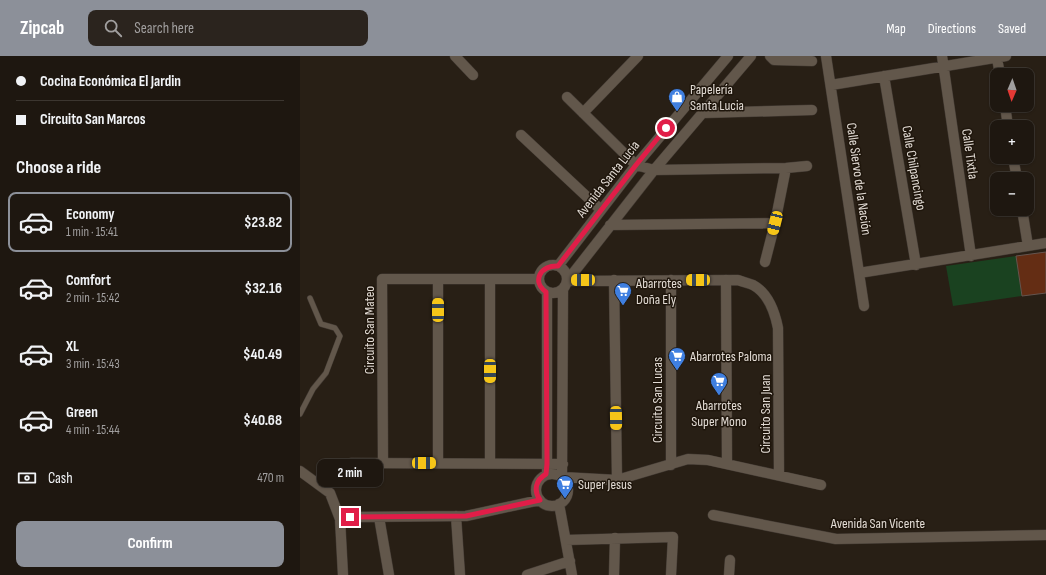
<!DOCTYPE html>
<meta charset="utf-8">
<style>
:root{--surface:#1e1710;--page:#2b241e;--text:#f1f3f6;--muted:#a19f9f;--line:#3c3630;--accent:#8c9099}
body{margin:0;font-family:"Sofia Sans Condensed",sans-serif;background:var(--page);color:var(--text);height:100vh;display:flex;flex-direction:column;font-size:15px;white-space:nowrap}
*{box-sizing:border-box;margin:0}
p{font-size:13px;color:var(--muted)}
.icon{flex:none;width:22px;height:22px;fill:none;stroke:currentColor;stroke-width:2;stroke-linecap:round;stroke-linejoin:round}
.map{position:relative;flex:1;overflow:hidden}
.sheet{display:flex;flex-direction:column;background:var(--surface);width:300px}
.sheet>*{flex:none}
.banner{display:grid;align-content:center;height:88px;padding:0 16px;background:var(--surface)}
.needle{width:26px;rotate:182deg}
.tools{position:absolute;left:690px;top:12px;display:grid;gap:8px}
.tools a{display:grid;place-items:center;width:44px;height:44px;border-radius:8px;background:var(--surface);box-shadow:0 1px 3px #0004,0 0 0 1px var(--line);font-size:20px}
.end{position:absolute;width:18px;height:18px;margin:-9px;border:5px solid #e11d48;background:#fff;box-shadow:0 0 0 2px #fff}
.from{border-radius:50%}
.bubble{position:absolute;height:28px;border-radius:8px;background:var(--surface);box-shadow:0 1px 3px #0004,0 0 0 1px var(--line);font-size:13px;font-weight:700;line-height:28px;text-align:center}
.car{position:absolute;width:12px;height:24px;margin:-12px -6px;border-radius:5px;box-shadow:0 0 3px 1px #0007;background:linear-gradient(#f5c518 24%,#345 0 40%,#f5c518 0 76%,#345 0 86%,#f5c518 0)}
.banner b{display:flex;align-items:center;gap:14px;height:38px;font-size:15px}
.banner b+b{border-top:1px solid var(--line)}
.banner i{width:10px;height:10px;background:var(--text)}
ul{padding:0;list-style:none}
li{display:flex;align-items:center;gap:12px;height:60px;margin:0 8px 6px;padding:0 8px;border:2px solid transparent;border-radius:8px}
li div{flex:1}
li b{display:block;font-size:15px}
li em{font-style:normal;font-weight:700}
li.selected{border-color:var(--accent)}
li>.icon{width:36px;height:36px;stroke-width:1.5}
h2{padding:0 16px;font-size:18px;line-height:48px}
.pay{display:flex;align-items:center;gap:10px;height:44px;padding:0 16px;font-size:15px}
.pay p{margin-inline-start:auto}
.button{display:flex;gap:8px;margin-top:auto;padding:8px 16px}
.button a{flex:1;height:46px;border-radius:8px;background:var(--accent);color:#fff;font-size:16px;font-weight:700;line-height:46px;text-align:center}
header{display:flex;align-items:center;gap:24px;box-sizing:border-box;height:56px;padding:0 20px;background:var(--accent);color:#fff}
header strong{font-size:19px}
nav{display:flex;gap:22px;margin-inline-start:auto;font-size:14px}
.search{width:280px;height:36px;background:var(--page);display:flex;align-items:center;gap:10px;box-sizing:border-box;padding:0 14px;border-radius:8px;color:var(--muted);font-size:15px}
main{display:flex;flex:1;min-height:0}
.map>svg:first-child{display:block}
.green{fill:#1a4220}
.building{fill:#642d14;stroke:#65554f}
.lines{fill:none;stroke-linecap:round;stroke-linejoin:round}
.service-casing{stroke:#433b34;stroke-width:6}
.minor-casing{stroke:#433b34;stroke-width:11}
.service{stroke:#62574b;stroke-width:5}
.minor{stroke:#62574b;stroke-width:10}
.route{stroke:#e11d48;stroke-width:5}
.labels{text-anchor:middle;dominant-baseline:central;stroke-width:3;stroke-linejoin:round;paint-order:stroke}
.poi-label{font-size:14px;fill:#e2dbd4;stroke:#1f160c;text-anchor:start}
.street-label{font-size:14px;fill:#e2dbd4;stroke:#1f160c}
</style>
<header>
<strong>Zipcab</strong>
<div class="search"><svg class="icon" aria-label="search" viewBox="0 0 24 24"><circle cx="10" cy="10" r="6"/><path d="M15 15l6 6"/></svg>Search here</div>
<nav><a>Map</a><a>Directions</a><a>Saved</a></nav>
</header>
<main>
<section class="sheet">
<div class="banner">
<b><i class="from"></i>Cocina Económica El Jardin</b>
<b><i></i>Circuito San Marcos</b>
</div>
<h2>Choose a ride</h2>
<ul>
<li class="selected"><svg class="icon" aria-label="car" viewBox="0 0 24 24"><path d="M5 17H2v-5l4-1 3-4h7l3 4 3 1v5h-3M9 17h6M6 11h13"/><circle cx="7" cy="17" r="2"/><circle cx="17" cy="17" r="2"/></svg><div><b>Economy</b><p>1 min · 15:41</p></div><em>$23.82</em></li>
<li><svg class="icon" aria-label="car" viewBox="0 0 24 24"><path d="M5 17H2v-5l4-1 3-4h7l3 4 3 1v5h-3M9 17h6M6 11h13"/><circle cx="7" cy="17" r="2"/><circle cx="17" cy="17" r="2"/></svg><div><b>Comfort</b><p>2 min · 15:42</p></div><em>$32.16</em></li>
<li><svg class="icon" aria-label="car" viewBox="0 0 24 24"><path d="M5 17H2v-5l4-1 3-4h7l3 4 3 1v5h-3M9 17h6M6 11h13"/><circle cx="7" cy="17" r="2"/><circle cx="17" cy="17" r="2"/></svg><div><b>XL</b><p>3 min · 15:43</p></div><em>$40.49</em></li>
<li><svg class="icon" aria-label="car" viewBox="0 0 24 24"><path d="M5 17H2v-5l4-1 3-4h7l3 4 3 1v5h-3M9 17h6M6 11h13"/><circle cx="7" cy="17" r="2"/><circle cx="17" cy="17" r="2"/></svg><div><b>Green</b><p>4 min · 15:44</p></div><em>$40.68</em></li>
</ul>
<div class="pay"><svg class="icon" aria-label="cash" viewBox="0 0 24 24"><path d="M3 7h18v10H3z"/><circle cx="12" cy="12" r="2"/></svg>Cash<p>470 m</p></div>
<div class="button"><a>Confirm</a></div>
</section>
<div class="map">
<svg width="746" height="519" viewBox="0 0 746 519">
<rect width="100%" height="100%" fill="#281f15"/>
<path class="green" d="M716,200L722,240L653,250L646,210Z"/>
<path class="building" d="M746,196V237L722,240L716,200Z"/>
<g class="lines">
<defs>
<path id="service" d="M0,358L13,333L26,317L40,280L35,272L21,268L10,242"/>
<path id="minor" d="M155,0L173,19
M470,0L474,4L512,5
M526,0L564,250
M642,0L671,200
M697,2L700,19
M584,20L616,209
M531,29L706,0
M267,41L336,109L354,114L486,112L507,110
M705,49L708,71
M283,57L338,0
M403,57L512,54
M221,79L301,154
M713,101L717,123
M722,153L728,190
M310,169L475,167
M465,206L475,167L486,112
M239 223a14 14 0 1 1 28 0a14 14 0 1 1-28 0Z
M258,210L336,109L428,0
M559,217L746,187
M190,223V407
M314,224L317,424
M371,224V409
M426,224L427,408
M267,225L438,224C443,226 448,227 453,229C468,237 475,257 478,272L479,419
M267,225L354,114L451,0
M263,233L262,421L317,424L388,403L408,404L521,429
M51,407L263,408
M83,407L82,223H239
M138,407V223
M0,415L30,437L40,463L43,519
M236 434a16 16 0 1 1 32 0a16 16 0 1 1-32 0Z
M247,418V236
M259,448L272,519
M413,459L536,483L746,479
M156,460L160,519
M49,461L166,460L240,444
M79,461L89,519
M266,484L373,481L371,519
M227,519L270,505
M314,519L315,482
M429,519L430,504"/>
</defs>
<use href="#service" class="service-casing"/>
<use href="#minor" class="minor-casing"/>
<use href="#service" class="service"/>
<use href="#minor" class="minor"/>
</g>
<g class="lines">
<path class="route" d="M50,461L166,460L240,444C233,434 236,424 246,418L247,408L246,236C231,225 241,209 258,210L336,109L366,72"/>
</g>
<defs>
<symbol id="shop-pin" viewBox="-11 -11 22 30"><path d="M0 17L-7.5 6A9.5 9.5 0 1 1 7.5 6Z" fill="#3f7fe0" stroke="#1f160c"/><path d="M-5-2.5h2.3a2.7 3.5 0 0 1 5.4 0H5L5.5 6h-11ZM-1.5-2.5h3a1.5 2.3 0 0 0-3 0Z" fill="#fff"/></symbol>
<symbol id="supermarket-pin" viewBox="-11 -11 22 30"><path d="M0 17L-7.5 6A9.5 9.5 0 1 1 7.5 6Z" fill="#3f7fe0" stroke="#1f160c"/><path d="M-6-5.5h2.5l.6 2H6L4.5 2H-2.5L-4.4-4H-6ZM-1.5 3.2a1.3 1.3 0 1 0 .1 0ZM3 3.2a1.3 1.3 0 1 0 .1 0Z" fill="#fff"/></symbol>
</defs>
<g fill-rule="evenodd">
<use href="#shop-pin" x="367" y="31" width="20" height="27"/>
<use href="#supermarket-pin" x="313" y="225" width="20" height="27"/>
<use href="#supermarket-pin" x="367" y="290" width="20" height="27"/>
<use href="#supermarket-pin" x="409" y="315" width="20" height="27"/>
<use href="#supermarket-pin" x="255" y="418" width="20" height="27"/>
</g>
<g class="labels">
<g class="poi-label">
<text x="390" y="33">Papelería<tspan x="390" dy="16">Santa Lucia</tspan></text>
<text x="336" y="227">Abarrotes<tspan x="336" dy="16">Doña Ely</tspan></text>
<text x="390" y="300">Abarrotes Paloma</text>
<text x="419" y="349" text-anchor="middle">Abarrotes<tspan x="419" dy="16">Super Mono</tspan></text>
<text x="278" y="428">Super Jesus</text>
</g>
<g class="street-label">
<text transform="translate(670 98) rotate(82)">Calle Tixtla</text>
<text transform="translate(614 112) rotate(80)">Calle Chilpancingo</text>
<text transform="translate(308 123) rotate(-52)">Avenida Santa Lucía</text>
<text transform="translate(559 123) rotate(82)">Calle Siervo de la Nación</text>
<text transform="translate(69 274) rotate(-90)">Circuito San Mateo</text>
<text transform="translate(357 344) rotate(-90)">Circuito San Lucas</text>
<text transform="translate(465 358) rotate(-90)">Circuito San Juan</text>
<text x="578" y="467">Avenida San Vicente</text>
</g>
</g>
</svg>
<div class="tools">
<a><svg class="needle" viewBox="-14 -14 28 28"><path d="M0-13l5 13h-10z" fill="#e53935"/><path d="M0 13l5-13h-10z" fill="#a19f9f"/></svg></a>
<a>+</a>
<a>−</a>
</div>
<i class="end from" style="left:366px;top:72px"></i>
<i class="end" style="left:50px;top:461px"></i>
<div class="bubble" style="left:17px;top:403px;width:66px">2 min</div>
<i class="car" style="left:475px;top:167px;rotate:194deg"></i>
<i class="car" style="left:283px;top:224px;rotate:270deg"></i>
<i class="car" style="left:398px;top:224px;rotate:270deg"></i>
<i class="car" style="left:138px;top:254px;rotate:0deg"></i>
<i class="car" style="left:190px;top:315px;rotate:180deg"></i>
<i class="car" style="left:316px;top:362px;rotate:179deg"></i>
<i class="car" style="left:124px;top:407px;rotate:90deg"></i>
</div>
</main>
